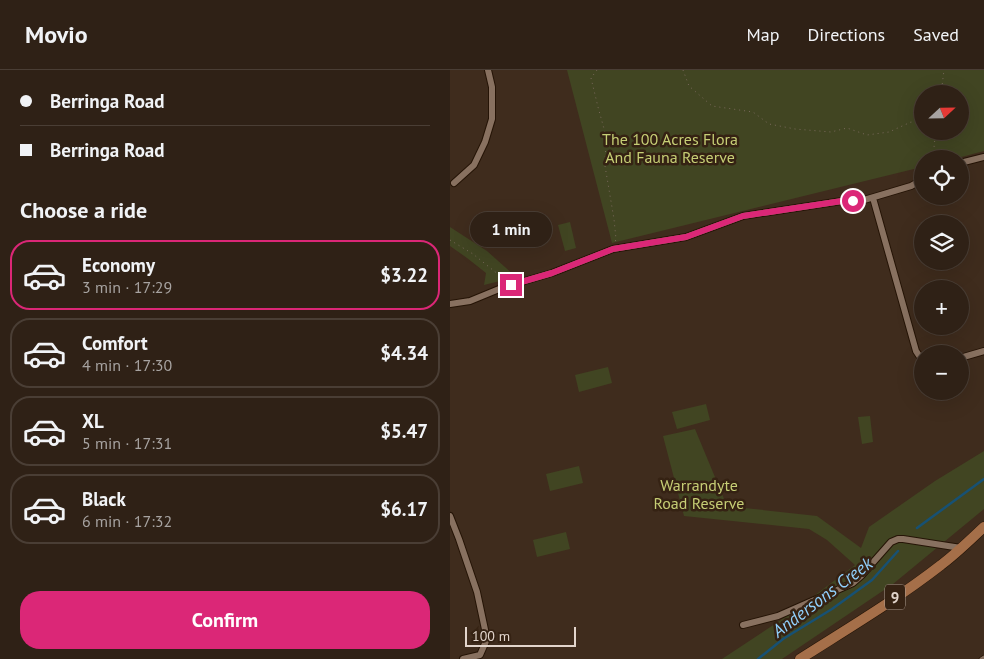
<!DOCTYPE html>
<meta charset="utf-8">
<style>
:root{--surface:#2f2116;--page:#37291f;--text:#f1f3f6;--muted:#a7a3a1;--line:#4a3e35;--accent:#db2777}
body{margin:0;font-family:"PT Sans",sans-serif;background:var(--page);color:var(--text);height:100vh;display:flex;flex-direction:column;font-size:19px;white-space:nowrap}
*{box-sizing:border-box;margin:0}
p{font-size:16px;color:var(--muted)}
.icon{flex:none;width:28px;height:28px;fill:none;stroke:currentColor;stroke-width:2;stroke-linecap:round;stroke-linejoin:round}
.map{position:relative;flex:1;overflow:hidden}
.side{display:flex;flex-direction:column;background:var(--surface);width:450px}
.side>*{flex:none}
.guide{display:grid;align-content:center;height:110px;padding:0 20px;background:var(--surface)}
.needle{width:32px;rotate:68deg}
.buttons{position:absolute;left:464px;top:15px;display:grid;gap:10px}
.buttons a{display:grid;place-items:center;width:55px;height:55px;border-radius:50%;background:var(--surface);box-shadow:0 5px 20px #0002,0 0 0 1px var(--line);font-size:25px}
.scale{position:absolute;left:15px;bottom:12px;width:111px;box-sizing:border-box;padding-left:5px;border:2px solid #e2d5cc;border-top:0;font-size:14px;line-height:18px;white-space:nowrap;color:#e2d5cc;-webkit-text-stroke:4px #352213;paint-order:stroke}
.end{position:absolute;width:22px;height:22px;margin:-11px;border:6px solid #db2777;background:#fff;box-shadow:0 0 0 2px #fff}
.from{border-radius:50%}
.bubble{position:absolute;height:35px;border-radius:18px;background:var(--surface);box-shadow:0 5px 20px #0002,0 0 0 1px var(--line);font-size:16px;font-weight:700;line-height:35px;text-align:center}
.guide b{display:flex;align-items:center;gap:18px;height:48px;font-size:19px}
.guide b+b{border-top:1px solid var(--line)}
.guide i{width:12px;height:12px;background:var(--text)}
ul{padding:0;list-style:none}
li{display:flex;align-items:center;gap:15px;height:70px;margin:0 10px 8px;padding:0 10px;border:2px solid var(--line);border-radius:20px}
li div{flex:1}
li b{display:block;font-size:19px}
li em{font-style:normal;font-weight:700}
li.active{border-color:var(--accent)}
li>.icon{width:45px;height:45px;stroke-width:1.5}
h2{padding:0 20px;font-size:22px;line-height:60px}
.cta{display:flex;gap:10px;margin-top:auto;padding:10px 20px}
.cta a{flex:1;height:58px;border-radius:20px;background:var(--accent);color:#fff;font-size:20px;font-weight:700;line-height:58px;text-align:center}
header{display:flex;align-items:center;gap:30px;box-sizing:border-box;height:70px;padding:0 25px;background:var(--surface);border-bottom:1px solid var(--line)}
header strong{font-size:24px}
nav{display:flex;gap:28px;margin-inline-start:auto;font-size:18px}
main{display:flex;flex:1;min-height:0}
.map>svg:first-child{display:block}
.green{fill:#414522;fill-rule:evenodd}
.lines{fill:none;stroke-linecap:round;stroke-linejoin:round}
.stream{stroke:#175174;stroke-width:2.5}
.service-casing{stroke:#251406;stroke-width:4.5}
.minor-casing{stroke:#251406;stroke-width:8}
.primary-casing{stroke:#251406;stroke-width:11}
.path{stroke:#7a695c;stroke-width:1;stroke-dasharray:1 4;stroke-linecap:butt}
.service{stroke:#887160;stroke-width:3}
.minor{stroke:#887160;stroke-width:6}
.primary{stroke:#a56f49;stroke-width:10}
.route{stroke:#db2777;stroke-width:6}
.labels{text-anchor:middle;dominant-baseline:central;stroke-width:5;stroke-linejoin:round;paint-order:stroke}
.shield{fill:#352213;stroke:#ae9f94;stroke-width:1}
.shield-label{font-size:15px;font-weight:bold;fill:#e2d5cc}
.park-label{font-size:16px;fill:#c6ce75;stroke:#352213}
.water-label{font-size:18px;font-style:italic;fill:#91d0fc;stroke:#352213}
</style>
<header>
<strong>Movio</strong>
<nav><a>Map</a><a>Directions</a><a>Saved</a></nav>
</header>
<main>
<section class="side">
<div class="guide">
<b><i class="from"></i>Berringa Road</b>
<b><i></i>Berringa Road</b>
</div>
<h2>Choose a ride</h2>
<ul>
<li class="active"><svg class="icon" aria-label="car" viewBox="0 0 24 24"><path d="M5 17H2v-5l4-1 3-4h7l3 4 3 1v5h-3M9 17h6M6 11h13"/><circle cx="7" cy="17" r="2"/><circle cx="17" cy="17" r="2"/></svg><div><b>Economy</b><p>3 min · 17:29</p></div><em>$3.22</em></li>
<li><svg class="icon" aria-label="car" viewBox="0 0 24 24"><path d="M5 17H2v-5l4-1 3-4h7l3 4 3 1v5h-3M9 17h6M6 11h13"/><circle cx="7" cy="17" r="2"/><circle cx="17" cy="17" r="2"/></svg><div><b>Comfort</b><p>4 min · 17:30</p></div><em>$4.34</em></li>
<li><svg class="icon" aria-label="car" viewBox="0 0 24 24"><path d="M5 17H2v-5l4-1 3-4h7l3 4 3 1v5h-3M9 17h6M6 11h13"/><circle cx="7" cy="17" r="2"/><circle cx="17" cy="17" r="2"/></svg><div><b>XL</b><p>5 min · 17:31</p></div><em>$5.47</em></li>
<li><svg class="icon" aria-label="car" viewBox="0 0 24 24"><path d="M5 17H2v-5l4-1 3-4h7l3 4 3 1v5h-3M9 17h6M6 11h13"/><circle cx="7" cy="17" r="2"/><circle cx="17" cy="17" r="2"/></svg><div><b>Black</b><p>6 min · 17:32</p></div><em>$6.17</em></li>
</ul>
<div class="cta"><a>Confirm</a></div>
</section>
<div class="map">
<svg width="534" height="589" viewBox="0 0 534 589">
<rect width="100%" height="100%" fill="#3f2c1d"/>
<path class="green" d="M117,0H534V81L504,89H472V97L162,173ZM472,24H510V61H472Z
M120,152L126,178L115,181L108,155Z
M0,157L37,181L66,207L34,215L36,203L17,188L0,176Z
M158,297L162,313L129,322L125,305Z
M256,334L260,350L227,359L222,342Z
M420,346L423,372L412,374L408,347Z
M245,359L277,436L367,446L411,478L419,457L485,411L534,381V439L443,514L332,589H272L340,544L405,495L377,470L359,459L234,446L213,366Z
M129,396L133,413L100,421L96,404Z
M116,462L120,479L87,487L83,470Z"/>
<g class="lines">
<path class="stream" d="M467,458L534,409
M308,589L333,569L382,539L422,510L448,481"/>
<defs>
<path id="service" d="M531,589L534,587"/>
<path id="minor" d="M510,93L534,87
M4,113L24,95L35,72L42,49V17L38,0
M423,128L466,281L472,290
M0,234L20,231L54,217L102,203L163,179L236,167L293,146L392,131L414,130L461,116L472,110
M510,288L534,281
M0,446L9,469L27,522L37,569L30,585L13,589
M293,555L328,546L403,513L411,506L441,472L448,469H453L511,478"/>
<path id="primary" d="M350,589C397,559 446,530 491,495C506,484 520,470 534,457"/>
</defs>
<use href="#service" class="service-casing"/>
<use href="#minor" class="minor-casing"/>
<use href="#primary" class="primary-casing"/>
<path class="path" d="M147,0L141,8L148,37L156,66L155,96L164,149L166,169L165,172
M233,0L239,16L262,36L303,42L319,54L345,59L381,62L397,58L417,65L439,62L461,52L467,53L472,51
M491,24L494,0
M486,61L484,76L487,89
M0,170L23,184L54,209"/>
<use href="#service" class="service"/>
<use href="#minor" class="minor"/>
<use href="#primary" class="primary"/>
</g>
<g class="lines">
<path class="route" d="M61,215L102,203L163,179L236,167L293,146L392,131H403"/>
</g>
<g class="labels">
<rect class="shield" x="435" y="514.5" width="20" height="25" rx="4"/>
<g class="shield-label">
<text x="445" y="527">9</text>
</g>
<g class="park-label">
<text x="220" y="69">The 100 Acres Flora<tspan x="220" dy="18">And Fauna Reserve</tspan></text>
<text x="249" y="415">Warrandyte<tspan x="249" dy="18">Road Reserve</tspan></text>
</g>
<g class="water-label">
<text transform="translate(372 527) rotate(-37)">Andersons Creek</text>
</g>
</g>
</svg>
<div class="buttons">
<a><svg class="needle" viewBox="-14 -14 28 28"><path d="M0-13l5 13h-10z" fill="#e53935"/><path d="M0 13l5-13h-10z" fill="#a7a3a1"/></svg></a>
<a><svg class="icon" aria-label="locate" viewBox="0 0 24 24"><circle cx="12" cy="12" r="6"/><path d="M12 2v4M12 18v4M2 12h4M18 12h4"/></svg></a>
<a><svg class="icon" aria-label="layers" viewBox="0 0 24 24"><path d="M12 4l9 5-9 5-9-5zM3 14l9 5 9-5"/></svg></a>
<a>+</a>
<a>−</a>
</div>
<div class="scale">100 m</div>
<i class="end from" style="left:403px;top:131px"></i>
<i class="end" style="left:61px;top:215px"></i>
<div class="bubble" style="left:20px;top:142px;width:82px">1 min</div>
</div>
</main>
